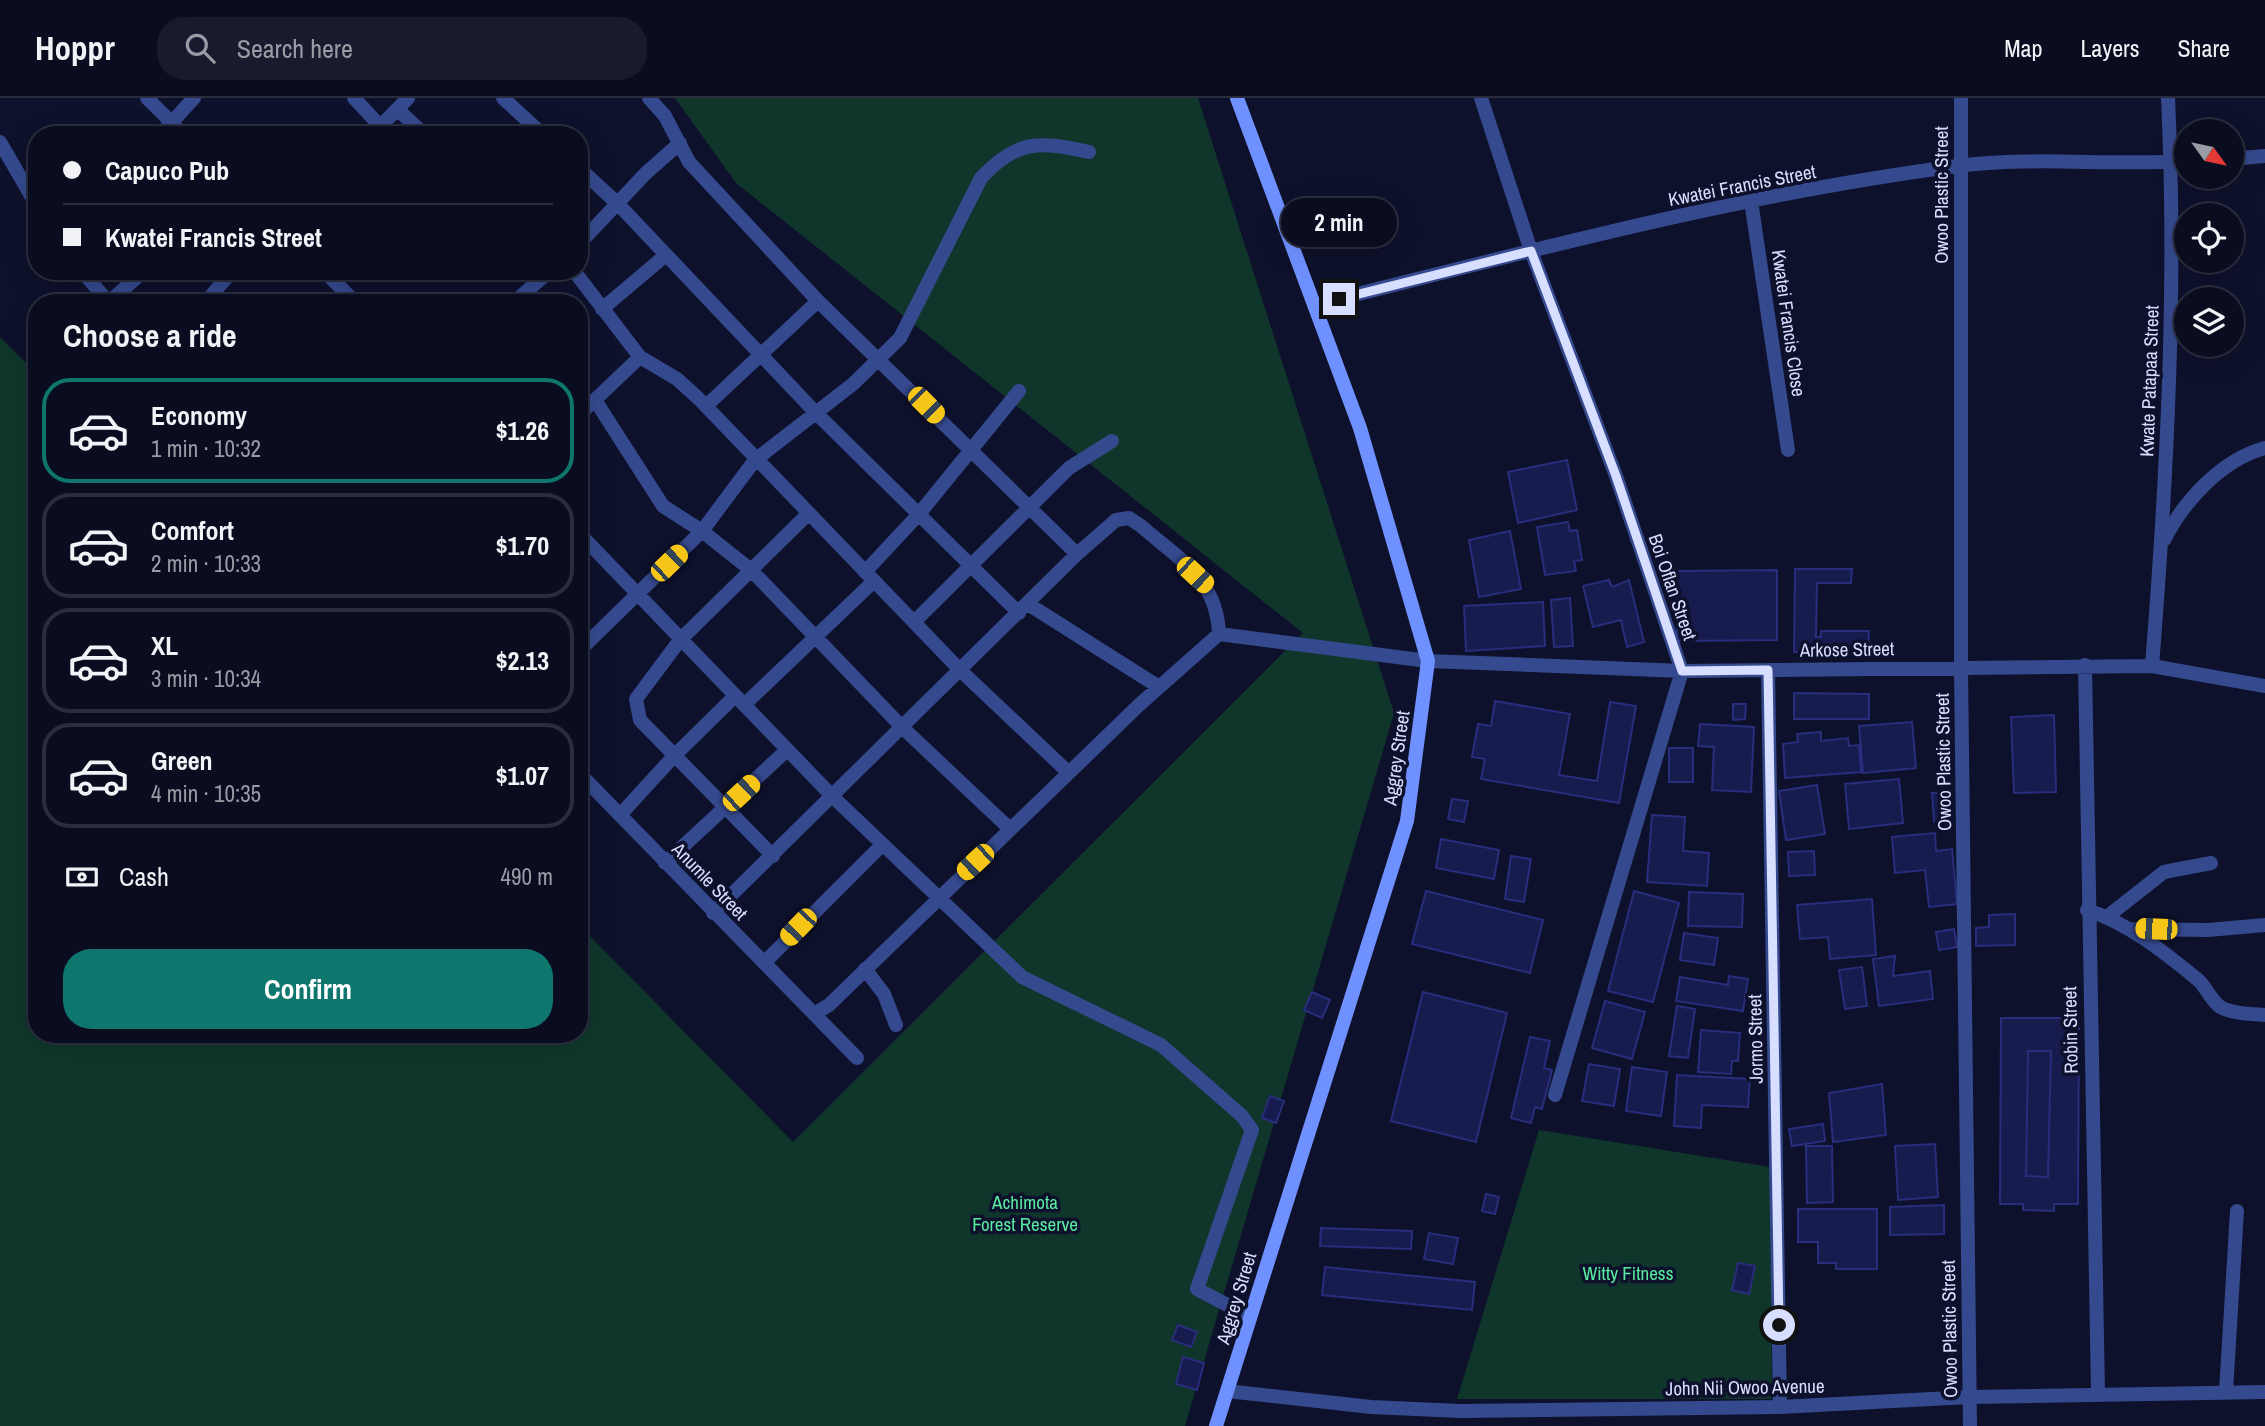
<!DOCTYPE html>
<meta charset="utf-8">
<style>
:root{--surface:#0a0d20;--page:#181b2d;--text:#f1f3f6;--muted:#999ca5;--line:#2a2d3e;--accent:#0f766e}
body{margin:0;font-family:"Archivo Narrow",sans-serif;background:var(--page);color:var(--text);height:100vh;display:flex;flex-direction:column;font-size:26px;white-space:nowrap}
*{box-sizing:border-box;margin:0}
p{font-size:23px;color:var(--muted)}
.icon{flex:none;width:38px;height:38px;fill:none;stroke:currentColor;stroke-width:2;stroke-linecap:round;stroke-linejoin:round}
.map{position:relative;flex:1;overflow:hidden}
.sheet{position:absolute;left:28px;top:196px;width:560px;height:749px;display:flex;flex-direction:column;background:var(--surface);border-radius:28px;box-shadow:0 7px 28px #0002,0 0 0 2px var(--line)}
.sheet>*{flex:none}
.guide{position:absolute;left:28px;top:28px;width:560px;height:154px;border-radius:28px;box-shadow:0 7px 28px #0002,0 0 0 2px var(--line);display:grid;align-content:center;height:154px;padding:0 35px;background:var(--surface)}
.needle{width:46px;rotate:123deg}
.buttons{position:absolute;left:2174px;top:21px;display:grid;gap:14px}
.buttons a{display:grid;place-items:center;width:70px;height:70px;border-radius:50%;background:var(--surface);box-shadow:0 7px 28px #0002,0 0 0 2px var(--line);font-size:35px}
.end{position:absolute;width:32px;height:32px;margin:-16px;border:9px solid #d8deff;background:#111;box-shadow:0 0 0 4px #111}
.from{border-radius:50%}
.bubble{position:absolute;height:49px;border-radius:24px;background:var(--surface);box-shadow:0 7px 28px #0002,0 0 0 2px var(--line);font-size:23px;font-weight:700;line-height:49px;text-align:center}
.car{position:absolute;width:21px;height:42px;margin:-21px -10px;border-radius:9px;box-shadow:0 0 5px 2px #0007;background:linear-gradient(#f5c518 24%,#345 0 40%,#f5c518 0 76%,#345 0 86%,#f5c518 0)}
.guide b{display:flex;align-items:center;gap:24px;height:66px;font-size:26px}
.guide b+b{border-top:2px solid var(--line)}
.guide i{width:18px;height:18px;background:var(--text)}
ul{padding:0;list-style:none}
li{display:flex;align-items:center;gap:21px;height:105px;margin:0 14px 10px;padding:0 21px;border:4px solid var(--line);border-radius:28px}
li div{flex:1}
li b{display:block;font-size:26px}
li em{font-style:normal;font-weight:700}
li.on{border-color:var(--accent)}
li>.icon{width:63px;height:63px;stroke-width:1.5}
h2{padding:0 35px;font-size:32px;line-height:84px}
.pay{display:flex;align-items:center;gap:18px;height:77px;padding:0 35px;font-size:26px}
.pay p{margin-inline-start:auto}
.button{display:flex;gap:14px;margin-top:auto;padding:14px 35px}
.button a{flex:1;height:80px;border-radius:28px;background:var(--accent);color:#fff;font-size:28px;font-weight:700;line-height:80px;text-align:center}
header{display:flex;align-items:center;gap:42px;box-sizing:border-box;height:98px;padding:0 35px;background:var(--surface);border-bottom:2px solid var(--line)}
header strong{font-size:33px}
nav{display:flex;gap:38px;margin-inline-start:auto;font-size:24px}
.search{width:490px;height:63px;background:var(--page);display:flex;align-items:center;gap:18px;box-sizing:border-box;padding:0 24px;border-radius:28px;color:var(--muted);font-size:26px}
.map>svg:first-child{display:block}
.green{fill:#10362b}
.building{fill:#181b4e;stroke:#282d7c;stroke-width:2;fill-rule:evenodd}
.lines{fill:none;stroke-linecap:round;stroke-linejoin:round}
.street{stroke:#35498e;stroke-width:14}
.secondary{stroke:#6f91ff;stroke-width:14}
.route{stroke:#d8deff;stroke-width:9}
.labels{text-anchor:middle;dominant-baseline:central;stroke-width:7;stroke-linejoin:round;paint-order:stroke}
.street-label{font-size:19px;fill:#d8deff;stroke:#0e112b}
.park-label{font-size:19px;fill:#58eba0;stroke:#0e112b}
</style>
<header>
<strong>Hoppr</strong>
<div class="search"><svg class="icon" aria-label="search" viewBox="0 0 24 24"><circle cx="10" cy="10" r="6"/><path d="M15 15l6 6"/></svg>Search here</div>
<nav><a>Map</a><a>Layers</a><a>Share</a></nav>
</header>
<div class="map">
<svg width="2265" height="1328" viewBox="0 0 2265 1328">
<rect width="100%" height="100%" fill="#0e112b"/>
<path class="green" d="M675,0H1198L1394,615L1185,1328H0V239L37,276V936H579V827L793,1044L1303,535L736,85Z
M1539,1032L1770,1069L1772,1301H1457Z"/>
<path class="building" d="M1567,362L1577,412L1518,425L1508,374Z
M1568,424L1570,433L1577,432L1582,462L1574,463L1576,473L1545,477L1537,429Z
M1510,433L1521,491L1479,499L1469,442Z
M1795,471H1852L1851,485H1817L1816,539H1821V533H1869L1868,554H1794Z
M1777,472V542L1677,543V473Z
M1609,482L1612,489L1629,482L1644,544L1627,549L1621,522L1593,529L1583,488Z
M1570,500L1573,548L1554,549L1551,502Z
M1543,504L1545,548L1466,553L1464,508Z
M1794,595L1869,596V621H1794Z
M1495,603L1570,616L1559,677L1597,683L1610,604L1636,608L1619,705L1481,681L1485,661L1472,659L1478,626L1491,628Z
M1733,606H1746L1745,621L1733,622Z
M2054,617L2056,694L2014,695L2011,619Z
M1912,624L1916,670L1863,675L1859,628Z
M1700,626L1754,629L1751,694L1712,692L1714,649L1698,648Z
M1821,634V643L1848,640L1849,648L1859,647L1861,674L1785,680L1783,646L1798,644L1797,636Z
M1669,650H1693V684H1669Z
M1899,681L1903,725L1849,731L1845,686Z
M1817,687L1825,736L1786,742L1779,693Z
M1950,694L1952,723L1934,724L1932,695Z
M1452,701L1468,703L1464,724L1448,721Z
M1652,717L1685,719L1683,753L1709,755L1707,788L1647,784Z
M1935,735L1936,753L1952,751L1957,806L1929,809L1925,772L1895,775L1892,739Z
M1441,741L1499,752L1494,781L1436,770Z
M1814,753L1815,777L1789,778L1788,754Z
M1511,758L1531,761L1524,804L1505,801Z
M1426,793L1543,822L1530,875L1412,846Z
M1634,793L1679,805L1653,904L1608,893Z
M1689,794L1743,796L1742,829L1688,828Z
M1872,801L1876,857L1830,861L1828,839L1800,841L1797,807Z
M2015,816V847L1976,848V830L1989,829V817Z
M1954,831L1957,849L1939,852L1936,834Z
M1684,835L1718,840L1714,867L1680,862Z
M1895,858L1893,878L1930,873L1933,901L1879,908L1873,861Z
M1862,869L1867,908L1845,911L1839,872Z
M1729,878L1748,881L1743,913L1676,903L1680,879L1728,887Z
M1312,894L1330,902L1322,920L1304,912Z
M1423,894L1507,915L1476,1044L1391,1023Z
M1605,903L1645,914L1632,961L1592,950Z
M1677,908L1695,911L1688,960L1669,958Z
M2001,920H2079L2078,1106H2054V1113L2023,1112V1106H2000ZM2028,953H2051L2048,1079L2026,1078Z
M1701,932L1740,935L1738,963H1732L1731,976L1698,974Z
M1530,939L1550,943L1544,970L1552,972L1542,1011L1535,1009L1531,1025L1511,1020Z
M2028,953H2051L2048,1079L2026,1078Z
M1589,966L1620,971L1614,1008L1582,1003Z
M1632,969L1667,974L1661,1018L1626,1013Z
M1677,977L1750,981L1748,1009L1702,1007L1701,1030L1674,1028Z
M1882,986L1886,1037L1833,1044L1829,995Z
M1270,998L1284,1003L1276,1025L1262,1020Z
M1823,1026L1825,1043L1792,1048L1789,1031Z
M1935,1046L1938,1099L1898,1102L1895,1048Z
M1806,1048H1832L1833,1104L1807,1105Z
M1486,1096L1499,1099L1495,1116L1482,1113Z
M1944,1107V1136L1890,1137V1109Z
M1798,1111H1877V1171H1836V1165H1818V1144H1798Z
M1321,1130L1412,1133L1411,1151L1320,1148Z
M1429,1135L1458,1140L1453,1166L1424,1161Z
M1738,1165L1755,1168L1749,1196L1732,1192Z
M1325,1169L1475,1184L1472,1212L1322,1197Z
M1178,1227L1197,1234L1191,1249L1172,1242Z
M1183,1259L1204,1265L1197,1292L1176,1286Z"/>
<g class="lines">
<path class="street" d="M147,0L184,37
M354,0L380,28
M503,0L543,37
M649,0L665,18L689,64L818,203L1077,456
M1481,0L1531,153L1616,378L1682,573L1555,997
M1961,0V569L1970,1328
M397,11L425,37
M160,37L194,0
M372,37L408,0
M0,44L37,108
M2231,61L2265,58
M579,70L618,106L817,316L1019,515
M1751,103L1788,352
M579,146L646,75L680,45
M82,173L109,205
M324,173L356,205
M574,173L640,259L677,281L698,300L961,573L1069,675
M109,204L144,173
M205,205L232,173
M513,205L550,173
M1314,207C1527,154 1740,96 1958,68C2033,58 2110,68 2186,63
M602,211L666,157
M595,302L663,408L702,433L751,472L903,630L1010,731
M706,308L818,203
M579,317L640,259
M579,435L832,698L1022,879L1161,947L1242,1018L1252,1032L1197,1191L1250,1219
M2164,442C2184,403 2221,362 2265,350
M865,474L919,416L1019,293
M1028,506L1159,589
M914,524L1069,370L1112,343
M579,553L702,433L755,362L853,286L900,240L981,80C1017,41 1040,43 1089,54
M2085,567L2098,1296
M2152,568C2167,379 2177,189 2168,0
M1768,572L1780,1309
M744,607L874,483
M579,675L857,960
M620,717L674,658L735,598
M773,758L640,622L636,601L680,542L808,416
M665,765L787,652
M2087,812C2128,825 2164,854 2197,881C2207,889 2211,904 2222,910C2235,916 2251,916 2265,917
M713,815L1077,456L1116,422L1129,420L1141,428C1180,462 1217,481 1219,536
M2108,818L2164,774L2211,765
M2130,831L2208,832L2265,827
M764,865L882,747
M865,871L884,896L896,927
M814,916L829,907L1139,607L1219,536L1428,563L1682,573L2152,568L2265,588
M1227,1293L1371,1309L1460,1313L1780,1309L1969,1299L2265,1294
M2226,1294L2237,1113"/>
<path class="secondary" d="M1216,1328L1407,723L1428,563L1360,330L1237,0"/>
</g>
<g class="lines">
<path class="route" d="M1339,201L1531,153L1616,378L1682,573L1768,572L1779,1227"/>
</g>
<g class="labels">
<g class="street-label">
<text transform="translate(1742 87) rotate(-11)">Kwatei Francis Street</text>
<text transform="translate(1941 97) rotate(-90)">Owoo Plastic Street</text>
<text transform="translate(1789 225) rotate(82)">Kwatei Francis Close</text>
<text transform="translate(2149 283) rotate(-88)">Kwate Patapaa Street</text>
<text transform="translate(1673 489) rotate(71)">Boi Oflan Street</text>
<text transform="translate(1847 551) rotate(-1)">Arkose Street</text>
<text transform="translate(1396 660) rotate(-82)">Aggrey Street</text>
<text transform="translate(1943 664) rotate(-91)">Owoo Plastic Street</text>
<text transform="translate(710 783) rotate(46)">Anumle Street</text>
<text transform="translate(2070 932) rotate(-91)">Robin Street</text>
<text transform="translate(1755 941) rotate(-91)">Jormo Street</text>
<text transform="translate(1236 1200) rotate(-73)">Aggrey Street</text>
<text transform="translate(1949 1231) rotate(-91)">Owoo Plastic Street</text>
<text transform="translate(1745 1289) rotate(-1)">John Nii Owoo Avenue</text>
</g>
<g class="park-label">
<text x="1025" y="1104">Achimota<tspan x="1025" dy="22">Forest Reserve</tspan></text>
<text x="1628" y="1175">Witty Fitness</text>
</g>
</g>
</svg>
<div class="buttons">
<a><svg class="needle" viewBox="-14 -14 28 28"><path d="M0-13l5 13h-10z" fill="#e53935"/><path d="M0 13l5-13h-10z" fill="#999ca5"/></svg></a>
<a><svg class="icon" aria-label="locate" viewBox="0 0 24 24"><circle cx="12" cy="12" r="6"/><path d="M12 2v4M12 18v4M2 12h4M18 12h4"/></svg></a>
<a><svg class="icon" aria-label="layers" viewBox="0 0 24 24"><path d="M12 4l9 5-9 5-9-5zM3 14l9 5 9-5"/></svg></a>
</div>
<i class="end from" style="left:1779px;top:1227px"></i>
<i class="end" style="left:1339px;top:201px"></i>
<div class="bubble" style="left:1281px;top:100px;width:116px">2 min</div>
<i class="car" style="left:926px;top:307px;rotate:135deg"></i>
<i class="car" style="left:669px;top:465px;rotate:46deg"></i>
<i class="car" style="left:1195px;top:477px;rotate:133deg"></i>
<i class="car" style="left:741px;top:695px;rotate:47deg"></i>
<i class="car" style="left:975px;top:764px;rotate:227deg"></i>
<i class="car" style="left:798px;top:829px;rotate:224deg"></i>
<i class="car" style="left:2156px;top:831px;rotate:272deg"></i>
<div class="guide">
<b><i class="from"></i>Capuco Pub</b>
<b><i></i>Kwatei Francis Street</b>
</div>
<section class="sheet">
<h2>Choose a ride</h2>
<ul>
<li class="on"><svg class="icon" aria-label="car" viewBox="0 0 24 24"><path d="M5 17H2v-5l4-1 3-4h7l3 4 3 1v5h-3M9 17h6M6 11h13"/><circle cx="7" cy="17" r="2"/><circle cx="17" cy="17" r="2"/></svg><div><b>Economy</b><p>1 min · 10:32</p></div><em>$1.26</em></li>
<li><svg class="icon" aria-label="car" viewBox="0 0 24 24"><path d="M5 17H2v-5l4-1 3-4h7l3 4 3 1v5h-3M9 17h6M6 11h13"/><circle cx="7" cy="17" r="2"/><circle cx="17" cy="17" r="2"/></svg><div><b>Comfort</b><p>2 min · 10:33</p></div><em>$1.70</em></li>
<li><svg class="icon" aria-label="car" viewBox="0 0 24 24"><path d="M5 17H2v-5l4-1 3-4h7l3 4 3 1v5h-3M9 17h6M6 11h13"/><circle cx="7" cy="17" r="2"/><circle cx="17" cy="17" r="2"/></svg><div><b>XL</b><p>3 min · 10:34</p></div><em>$2.13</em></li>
<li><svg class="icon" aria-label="car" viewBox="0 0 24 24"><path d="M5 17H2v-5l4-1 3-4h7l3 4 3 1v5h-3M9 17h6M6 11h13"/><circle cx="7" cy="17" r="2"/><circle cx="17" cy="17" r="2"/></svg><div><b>Green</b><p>4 min · 10:35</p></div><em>$1.07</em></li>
</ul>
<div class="pay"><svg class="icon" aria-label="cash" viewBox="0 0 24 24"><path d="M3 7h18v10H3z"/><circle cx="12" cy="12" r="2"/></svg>Cash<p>490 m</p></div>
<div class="button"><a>Confirm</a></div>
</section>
</div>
